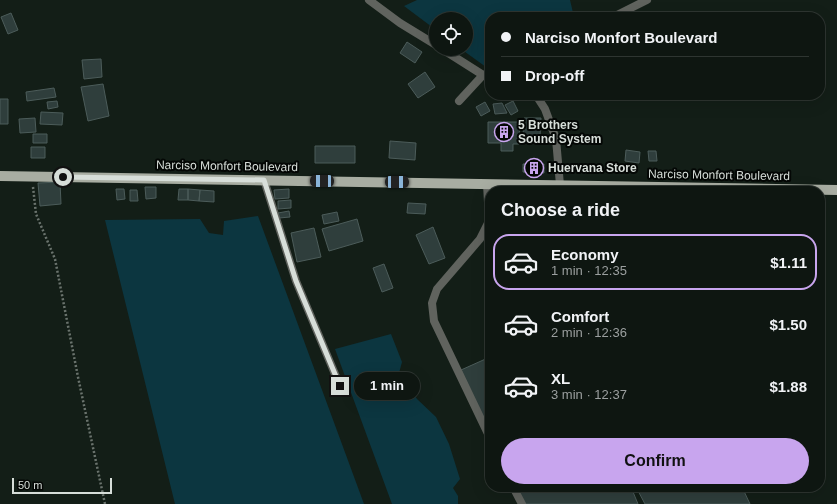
<!DOCTYPE html>
<meta charset="utf-8">
<style>
:root{--surface:#0e1611;--page:#1c231f;--text:#f1f3f6;--muted:#9b9f9f;--line:#2e3531;--accent:#c8a5ee}
body{margin:0;font-family:Arial,sans-serif;background:var(--page);color:var(--text);height:100vh;display:flex;flex-direction:column;font-size:15px;white-space:nowrap}
*{box-sizing:border-box;margin:0}
p{font-size:13px;color:var(--muted)}
.icon{flex:none;width:22px;height:22px;fill:none;stroke:currentColor;stroke-width:2;stroke-linecap:round;stroke-linejoin:round}
.map{position:relative;flex:1;overflow:hidden}
.details{position:absolute;left:485px;top:186px;width:340px;height:306px;display:flex;flex-direction:column;background:var(--surface);border-radius:16px;box-shadow:0 4px 16px #0002,0 0 0 1px var(--line)}
.details>*{flex:none}
.top-card{position:absolute;left:485px;top:12px;width:340px;height:88px;border-radius:16px;box-shadow:0 4px 16px #0002,0 0 0 1px var(--line);display:grid;align-content:center;height:88px;padding:0 16px;background:var(--surface)}
.controls{position:absolute;left:429px;top:12px;display:grid;gap:8px}
.controls a{display:grid;place-items:center;width:44px;height:44px;border-radius:50%;background:var(--surface);box-shadow:0 4px 16px #0002,0 0 0 1px var(--line);font-size:20px}
.scale{position:absolute;left:12px;bottom:10px;width:100px;box-sizing:border-box;padding-left:4px;border:2px solid #d7ded9;border-top:0;font-size:11px;line-height:14px;white-space:nowrap;color:#d7ded9;-webkit-text-stroke:3px #040705;paint-order:stroke}
.end{position:absolute;width:18px;height:18px;margin:-9px;border:5px solid #d7ded9;background:#111;box-shadow:0 0 0 2px #111}
.from{border-radius:50%}
.bubble{position:absolute;height:28px;border-radius:14px;background:var(--surface);box-shadow:0 4px 16px #0002,0 0 0 1px var(--line);font-size:13px;font-weight:800;line-height:28px;text-align:center}
.car{position:absolute;width:12px;height:24px;margin:-12px -6px;border-radius:5px;box-shadow:0 0 3px 1px #0007;background:linear-gradient(#222 24%,#8ab4d8 0 40%,#222 0 76%,#8ab4d8 0 86%,#222 0)}
.top-card b{display:flex;align-items:center;gap:14px;height:38px;font-size:15px}
.top-card b+b{border-top:1px solid var(--line)}
.top-card i{width:10px;height:10px;background:var(--text)}
ul{padding:0;list-style:none}
li{display:flex;align-items:center;gap:12px;height:56px;margin:0 8px 6px;padding:0 8px;border:2px solid transparent;border-radius:16px}
li div{flex:1}
li b{display:block;font-size:15px}
li em{font-style:normal;font-weight:800}
li.selected{border-color:var(--accent)}
li>.icon{width:36px;height:36px;stroke-width:1.5}
h2{padding:0 16px;font-size:18px;line-height:48px}
.action{display:flex;gap:8px;margin-top:auto;padding:8px 16px}
.action a{flex:1;height:46px;border-radius:24px;background:var(--accent);color:#111;font-size:16px;font-weight:800;line-height:46px;text-align:center}
.map>svg:first-child{display:block}
.water{fill:#0c3640}
.building{fill:#2f3e3c;stroke:#4c5c5a}
.lines{fill:none;stroke-linecap:round;stroke-linejoin:round}
.path{stroke:#6a736d;stroke-width:2.5;stroke-dasharray:2 2;stroke-linecap:butt}
.lane{stroke:#60635e;stroke-width:8}
.street{stroke:#60635e;stroke-width:8}
.primary{stroke:#a8ada2;stroke-width:10}
.route{stroke:#d7ded9;stroke-width:5}
.labels{text-anchor:middle;dominant-baseline:central;stroke-width:4;stroke-linejoin:round;paint-order:stroke}
.poi-label{font-size:12px;font-weight:bold;fill:#d7ded9;stroke:#040705;text-anchor:start}
.street-label{font-size:12px;fill:#d7ded9;stroke:#040705}
</style>
<div class="map">
<svg width="837" height="504" viewBox="0 0 837 504">
<rect width="100%" height="100%" fill="#131e17"/>
<path class="water" d="M417,0H570L574,17H490V65L486,67L461,49H466V19H436V30L404,6Z
M258,216L364,504H175L105,220L200,219L209,233L223,235L224,221Z
M391,334L402,362L399,373L417,399L436,417L449,444L460,479L453,488L458,496V504H392L335,349Z"/>
<path class="building" d="M11,13L18,30L8,34L1,17Z
M407,42L422,52L415,63L400,53Z
M101,59L102,77L84,79L82,60Z
M425,72L435,87L418,98L408,84Z
M103,84L109,116L88,121L81,87Z
M54,88L56,97L27,101L26,92Z
M0,99H8V124H0Z
M57,101L58,107L48,109L47,102Z
M513,101L518,111L511,115L505,105Z
M485,102L490,111L481,116L476,107Z
M502,103L507,113L495,114L493,104Z
M41,112L63,113L62,125L40,124Z
M35,118L36,132L20,133L19,119Z
M524,118H541L540,136L523,135Z
M488,122H520L519,144H513V151H501V143H488Z
M33,134H47V143H33Z
M390,141L416,143L415,160L389,158Z
M315,146H355V163H315Z
M31,147H45V158H31Z
M626,150L640,152L639,163L625,161Z
M648,151H656L657,161H649Z
M523,164H544V173L523,172Z
M60,182L61,204L40,206L38,183Z
M145,187H156V198L146,199Z
M116,189H124L125,199L117,200Z
M179,189H188V200H178Z
M188,189L200,190L199,201L188,200Z
M289,189V198L275,199L274,190Z
M130,190H137L138,201H130Z
M200,190L214,191V202L199,201Z
M291,200V208L278,209V201Z
M408,203L426,204L425,214L407,213Z
M289,211L290,217L279,218L278,213Z
M337,212L339,221L324,224L322,215Z
M357,219L363,241L329,251L322,229Z
M433,227L445,258L429,264L416,235Z
M314,228L321,257L297,262L291,233Z
M384,264L393,288L382,292L373,268Z
M490,357V433L461,370Z
M515,487H631L638,504H523Z
M636,487H742L750,504H645Z"/>
<g class="lines">
<path class="path" d="M33,187L36,214L55,259L78,377L105,504"/>
<path class="lane" d="M459,101L483,75
M264,180L296,281L340,386
M487,184L489,221L480,239L437,289L432,303L434,321L490,438
M513,487L522,504"/>
<path class="street" d="M369,0L400,23L436,45
M613,17L647,0
M442,49L483,75L490,76
M536,95L545,109L556,139L560,185"/>
<path class="primary" d="M0,176L837,190"/>
</g>
<g class="lines">
<path class="route" d="M63,177L264,180L296,281L340,386"/>
</g>
<defs>
<symbol id="building-ring" viewBox="-11 -11 22 22"><circle r="9.5" fill="#040705" stroke="#c8a5ee" stroke-width="1.5"/><path d="M-4-6H4V6H1V3H-1V6H-4ZM-2.5-4.3h1.7v1.8h-1.7ZM.8-4.3h1.7v1.8H.8ZM-2.5-1h1.7V.8h-1.7ZM.8-1h1.7V.8H.8Z" fill="#c8a5ee"/></symbol>
</defs>
<g fill-rule="evenodd">
<use href="#building-ring" x="493" y="121" width="22" height="22"/>
<use href="#building-ring" x="523" y="157" width="22" height="22"/>
</g>
<g class="labels">
<g class="poi-label">
<text x="518" y="125">5 Brothers<tspan x="518" dy="14">Sound System</tspan></text>
<text x="548" y="168">Huervana Store</text>
</g>
<g class="street-label">
<text transform="translate(227 166) rotate(1)">Narciso Monfort Boulevard</text>
<text transform="translate(719 175) rotate(1)">Narciso Monfort Boulevard</text>
</g>
</g>
</svg>
<div class="controls">
<a><svg class="icon" aria-label="locate" viewBox="0 0 24 24"><circle cx="12" cy="12" r="6"/><path d="M12 2v4M12 18v4M2 12h4M18 12h4"/></svg></a>
</div>
<div class="scale">50 m</div>
<i class="end from" style="left:63px;top:177px"></i>
<i class="end" style="left:340px;top:386px"></i>
<div class="bubble" style="left:354px;top:372px;width:66px">1 min</div>
<i class="car" style="left:322px;top:181px;rotate:271deg"></i>
<i class="car" style="left:397px;top:182px;rotate:91deg"></i>
<div class="top-card">
<b><i class="from"></i>Narciso Monfort Boulevard</b>
<b><i></i>Drop-off</b>
</div>
<section class="details">
<h2>Choose a ride</h2>
<ul>
<li class="selected"><svg class="icon" aria-label="car" viewBox="0 0 24 24"><path d="M5 17H2v-5l4-1 3-4h7l3 4 3 1v5h-3M9 17h6M6 11h13"/><circle cx="7" cy="17" r="2"/><circle cx="17" cy="17" r="2"/></svg><div><b>Economy</b><p>1 min · 12:35</p></div><em>$1.11</em></li>
<li><svg class="icon" aria-label="car" viewBox="0 0 24 24"><path d="M5 17H2v-5l4-1 3-4h7l3 4 3 1v5h-3M9 17h6M6 11h13"/><circle cx="7" cy="17" r="2"/><circle cx="17" cy="17" r="2"/></svg><div><b>Comfort</b><p>2 min · 12:36</p></div><em>$1.50</em></li>
<li><svg class="icon" aria-label="car" viewBox="0 0 24 24"><path d="M5 17H2v-5l4-1 3-4h7l3 4 3 1v5h-3M9 17h6M6 11h13"/><circle cx="7" cy="17" r="2"/><circle cx="17" cy="17" r="2"/></svg><div><b>XL</b><p>3 min · 12:37</p></div><em>$1.88</em></li>
</ul>
<div class="action"><a>Confirm</a></div>
</section>
</div>
